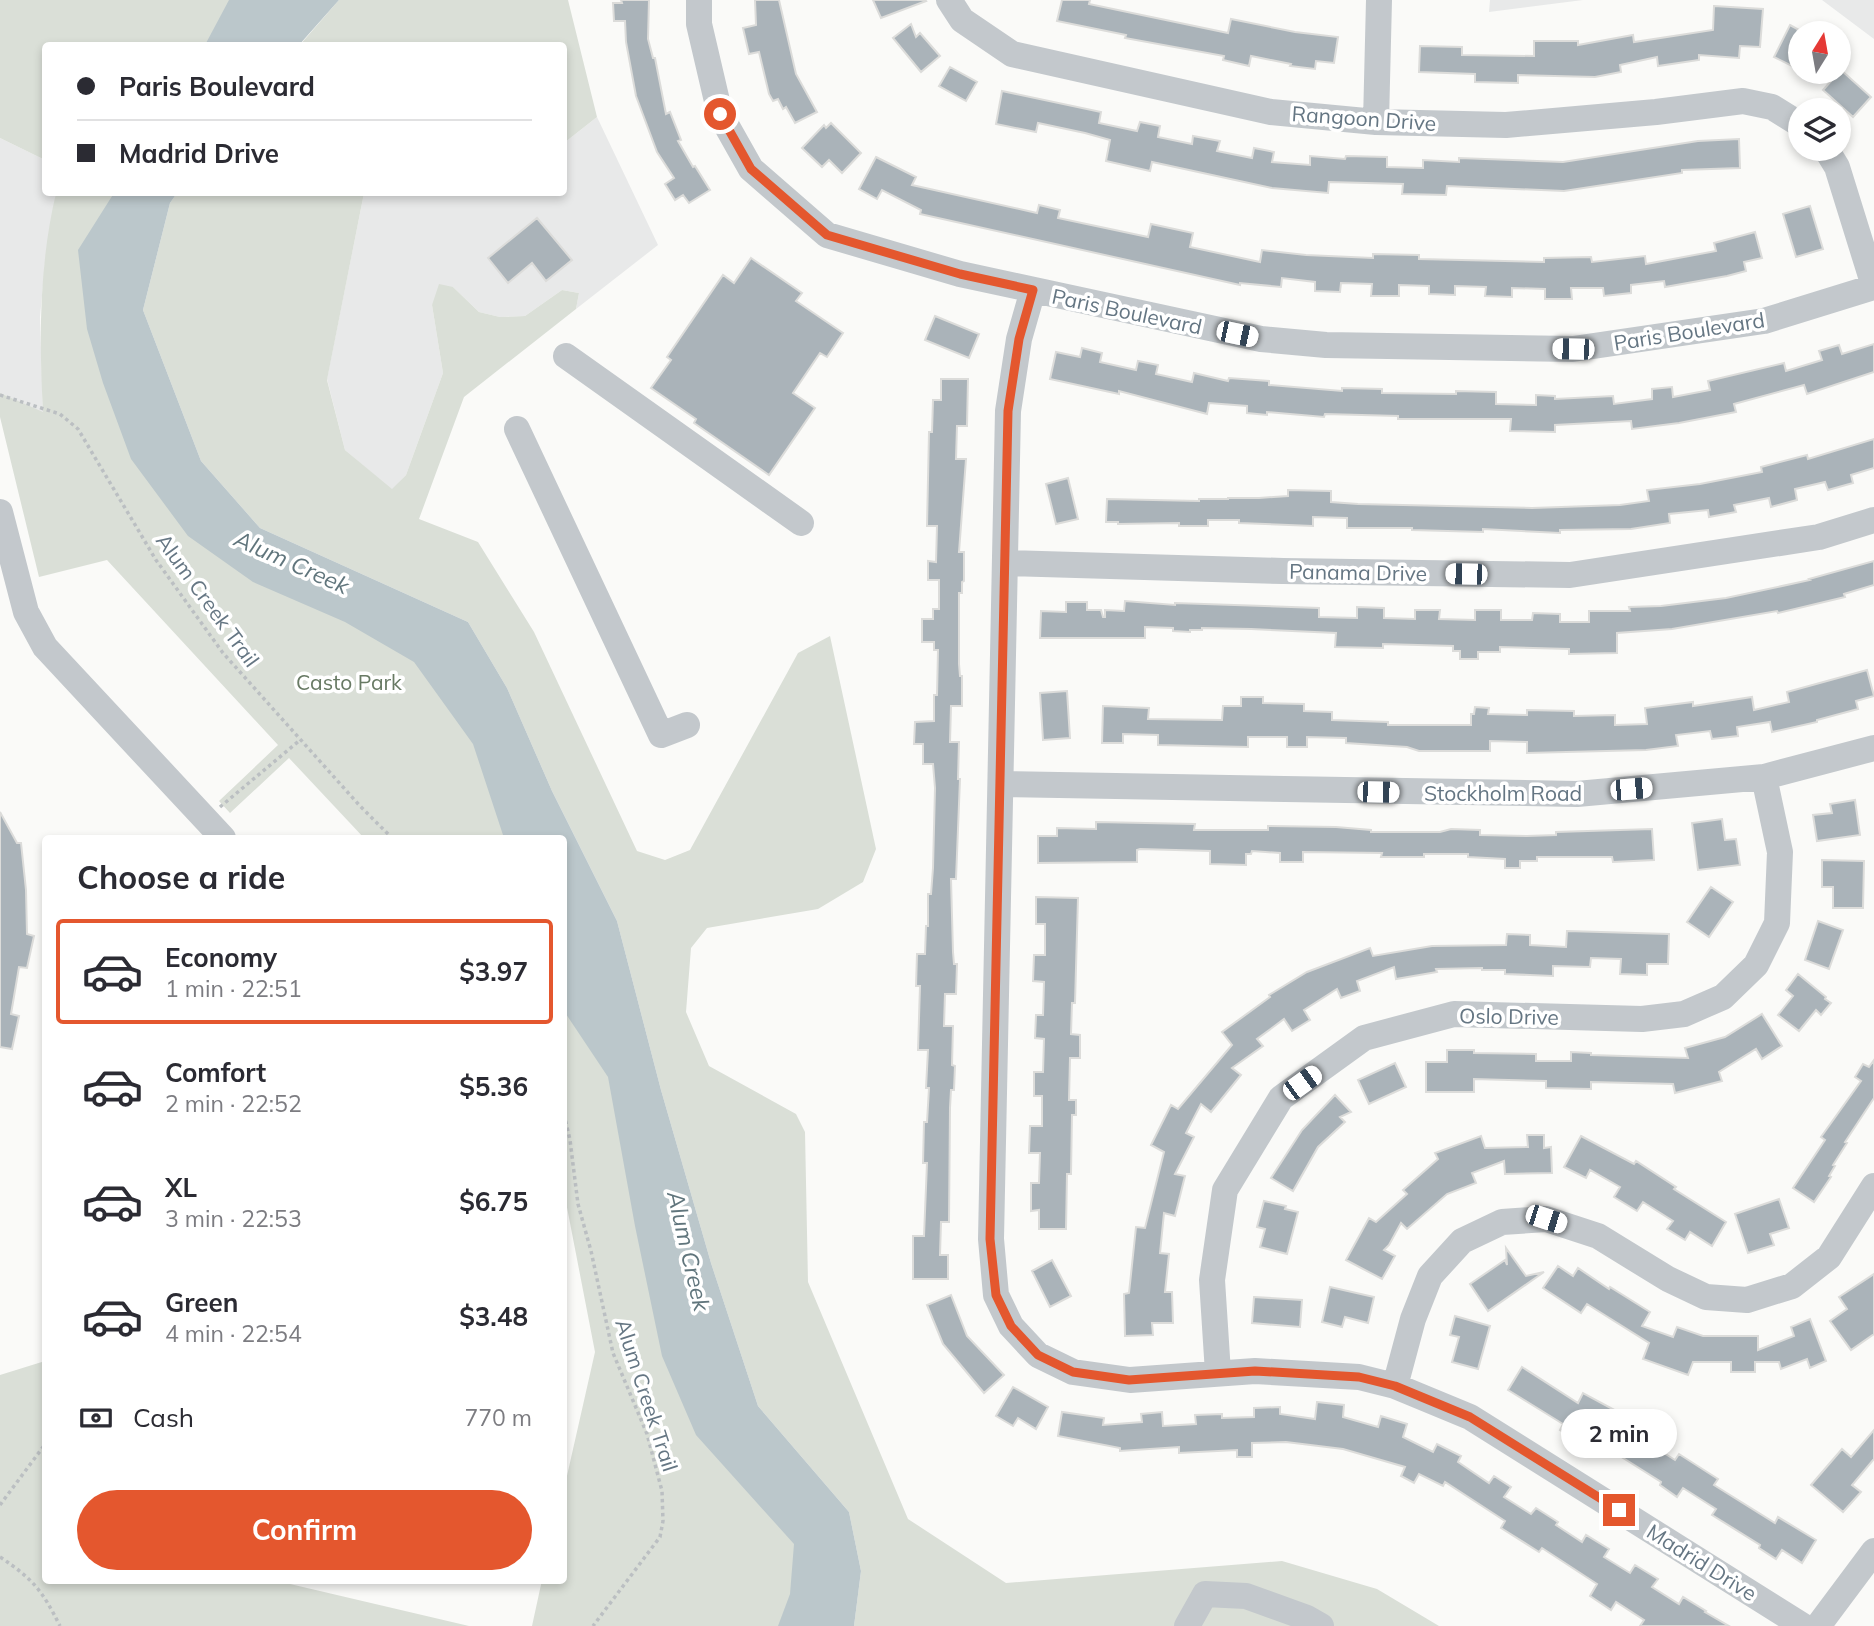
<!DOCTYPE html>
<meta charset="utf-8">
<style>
:root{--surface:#fff;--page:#f2f2f3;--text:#2b2b33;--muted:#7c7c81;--line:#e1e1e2;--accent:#e4572e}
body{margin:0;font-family:Mulish,sans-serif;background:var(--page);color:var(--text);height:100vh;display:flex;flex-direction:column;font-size:26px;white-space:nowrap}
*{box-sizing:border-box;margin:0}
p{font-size:23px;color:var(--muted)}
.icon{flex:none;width:38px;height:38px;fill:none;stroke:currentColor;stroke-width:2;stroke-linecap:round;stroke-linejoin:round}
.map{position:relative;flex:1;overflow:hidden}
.side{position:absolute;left:42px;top:835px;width:525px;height:749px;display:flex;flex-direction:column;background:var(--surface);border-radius:7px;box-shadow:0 4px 10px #0003}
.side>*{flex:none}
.hud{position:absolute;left:42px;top:42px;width:525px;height:154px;border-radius:7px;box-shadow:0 4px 10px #0003;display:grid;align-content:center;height:154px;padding:0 35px;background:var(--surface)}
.needle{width:46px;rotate:11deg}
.tools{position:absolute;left:1788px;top:21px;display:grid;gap:14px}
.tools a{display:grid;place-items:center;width:63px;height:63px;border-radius:50%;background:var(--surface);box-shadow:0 4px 10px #0003;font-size:35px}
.end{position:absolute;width:32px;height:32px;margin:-16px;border:9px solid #e4572e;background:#fff;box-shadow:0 0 0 4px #fff}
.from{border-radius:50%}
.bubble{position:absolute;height:49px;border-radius:24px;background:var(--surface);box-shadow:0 4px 10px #0003;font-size:23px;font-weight:700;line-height:49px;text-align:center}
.car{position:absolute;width:21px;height:42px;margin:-21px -10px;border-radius:9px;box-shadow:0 0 5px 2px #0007;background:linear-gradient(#fff 24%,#345 0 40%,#fff 0 76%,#345 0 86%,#fff 0)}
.hud b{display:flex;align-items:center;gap:24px;height:66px;font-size:26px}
.hud b+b{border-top:2px solid var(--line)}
.hud i{width:18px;height:18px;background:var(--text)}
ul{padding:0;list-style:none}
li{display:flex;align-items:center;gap:21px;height:105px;margin:0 14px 10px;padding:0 21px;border:4px solid transparent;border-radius:7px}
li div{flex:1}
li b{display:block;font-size:26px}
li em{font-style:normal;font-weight:700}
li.selected{border-color:var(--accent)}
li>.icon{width:63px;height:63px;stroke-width:1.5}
h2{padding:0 35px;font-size:32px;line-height:84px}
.pay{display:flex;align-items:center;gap:18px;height:77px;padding:0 35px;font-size:26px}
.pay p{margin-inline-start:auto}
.action{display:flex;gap:14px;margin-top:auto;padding:14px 35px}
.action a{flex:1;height:80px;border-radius:42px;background:var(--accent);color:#fff;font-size:28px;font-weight:700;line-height:80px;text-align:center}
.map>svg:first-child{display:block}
.built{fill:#e8e9e9}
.green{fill:#dadfd7}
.water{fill:#bbc7cb}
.building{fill:#aab3b9;stroke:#dcdcda;stroke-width:2}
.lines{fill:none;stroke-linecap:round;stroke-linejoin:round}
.path{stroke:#bbbfc2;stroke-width:3.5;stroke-dasharray:3.5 3.5;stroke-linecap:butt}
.minor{stroke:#c3c8cc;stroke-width:26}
.route{stroke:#e4572e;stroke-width:9}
.labels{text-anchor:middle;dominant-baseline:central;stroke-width:7;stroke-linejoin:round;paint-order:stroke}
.street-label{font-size:21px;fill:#657683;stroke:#fff}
.park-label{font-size:21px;fill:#687a64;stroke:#fff}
.water-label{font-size:23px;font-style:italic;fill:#60757c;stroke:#fff}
</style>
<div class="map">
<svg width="1874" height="1626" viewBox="0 0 1874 1626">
<rect width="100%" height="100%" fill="#fafaf8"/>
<path class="built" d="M1490,0H1583L1489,12Z
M1822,0H1874V39Z
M597,117L658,245L576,309L579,293L562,290L525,316L500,317L479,312L453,287L432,305L443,373L406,475L392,490L345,450L327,379L364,193L564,192V143Z
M0,138L45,160L46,192L56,193L45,263L40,317L43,413L0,393Z"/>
<path class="green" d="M0,0H260L243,45L46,46L45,160L0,138Z
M339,0H568L597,117L564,143V46H299Z
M56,193H119L127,391L275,554L418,604L526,838H364L289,758L230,813L219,801L278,745L107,560L39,577L0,417V393L43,412C39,339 39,265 56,193Z
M177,193H364L327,380L345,450L392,489L406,475L443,373L432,305L439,284L453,287L479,312L500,317L525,316L562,290L579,293L576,309L464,397L419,519L478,542L534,632L637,851L665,860L690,850L798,653L830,636L876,849L863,882L818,909L707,928L691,948L686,1012L709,1066L796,1114L805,1132L808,1282L908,1519L1006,1583L1282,1561L1377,1589L1439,1626H854L861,1571L849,1512L758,1406L711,1263L661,1090L617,921L552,791L507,688L468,622L260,528L201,461L143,310L170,203Z
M564,919L615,1032L665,1284L832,1592L809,1626H532L542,1580H564V1489L595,1352L564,1192Z
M45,1361L46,1580H273L469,1626H0V1375Z"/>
<path class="water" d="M229,0H339L299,45H205Z
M114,193H177L170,203L143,310L201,461L260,528L468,622L507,688L552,791L617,921L661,1090L711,1263L758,1406L849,1512L861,1571L854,1626H778L790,1594L794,1544L696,1435L662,1356L635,1226L608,1077L564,1011V838H504L473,744L414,662L345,622L253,582L188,536L131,459L103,383L87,329L78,250Z"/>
<path class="building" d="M621,0H649L648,39L653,58H655L666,114L670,112L681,140L678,141L693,167L695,166L710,190L689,203L683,195L675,200L665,184L674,178L657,152L636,96L626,42L625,21H614L613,3H622Z
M755,0H779L796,74L817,112L795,123L786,107L783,109L778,99L773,101L769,94L759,52L749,54L743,28L756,25Z
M873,0H925L926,1L881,18Z
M1062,0H1090L1089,4L1228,33L1231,19L1295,32L1338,37L1334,63L1316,61L1315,69L1290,66L1291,64L1251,56L1249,66L1223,60L1224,56L1125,38L1126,35L1057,21Z
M1714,6L1763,9L1760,47L1740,46L1739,58L1699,55V60L1658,66L1657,57L1620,65L1621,72L1595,77L1518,75V83L1475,82V74L1419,72L1420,46L1462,47V55L1534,56V41H1578V45L1633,35L1634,42L1713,30Z
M911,24L916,37L920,33L940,56L921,72L893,38Z
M1790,25L1801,31V61L1796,59L1792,66L1774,57Z
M950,67L977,82L966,101L939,86Z
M1841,70L1871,97L1853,117L1823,90Z
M1002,91L1101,112L1099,123L1137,131L1140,122L1160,126L1158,137L1192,144L1193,136L1220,141L1217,151L1252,158L1254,148L1274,152L1272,162L1310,165V156L1345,159L1346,156L1387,157V167L1423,168V160L1459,162V158L1563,162L1698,141L1739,139L1740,168L1682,170V173L1564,191L1447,186L1446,195L1402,194L1403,184L1329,182L1328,193L1272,188L1152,162L1150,171L1106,161L1110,140L1085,133L1038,123L1036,132L996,124Z
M831,123L861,153L842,173L829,160L822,167L802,148L824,125L826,128Z
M876,157L916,177L912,185L1037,213L1039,205L1060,210L1058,218L1148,237L1151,224L1193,233L1190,247L1260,262L1262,250L1306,255L1373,258V254L1419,255V259L1544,262V258L1591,257L1592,262L1645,256L1646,264L1716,251L1714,243L1755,232L1762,258L1744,262L1746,271L1727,276L1665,287L1664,281L1631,285V293L1604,296L1603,288H1571L1572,299H1545V289L1512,288V297L1485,296L1486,287L1455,286V295L1429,294V286L1399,285V296H1371L1372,284L1341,283L1340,292L1315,291V282L1282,278L1281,287L1240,283V285L920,214L921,210L882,190L877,199L859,189Z
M1810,206L1823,249L1796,257L1783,214Z
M537,218L572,260L546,281L532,263L508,283L488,258Z
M751,258L802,293L796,301L843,333L827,357L820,353L793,393L815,408L769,475L694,423L696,419L651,388L671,360L667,357L723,275L734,283Z
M935,316L979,334L969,358L925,340Z
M1874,344V372L1807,394L1804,385L1734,404L1736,412L1679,423L1632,429L1631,421L1555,425V432L1510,431L1511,419H1398V416L1325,414L1324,417L1267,412V415L1247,413V406L1209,403L1207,414L1119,391V394L1050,379L1056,352L1080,357L1082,348L1102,353L1100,362L1136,370L1138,361L1158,365L1156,374L1192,382L1194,373L1228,381L1229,378L1269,381V385L1342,391V388L1382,389V393L1456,394V391L1496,392V404L1536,405V395L1555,396V399L1613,396L1614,404L1652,399V389L1672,387L1673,397L1710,390L1708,381L1784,363L1786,371L1822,360L1819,351L1839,345L1842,354Z
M941,379H968L967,426H957L956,459H966L959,552H964V581L962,582V593H959V664L960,676H962V706H951L950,742H959L958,779H960L956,879H951L953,952L954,964H957L956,994H945L944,1026H953L952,1065L955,1066L954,1090H951L950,1108L949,1222H941L940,1255H948V1279H913V1236H924L927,1163H923L924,1122H927L929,1088H926L928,1050H918L920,986H916L917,954H925L926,926H928V894H931L933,868L935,788L933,764H923V744H914L915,722L934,721V695H937L938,650H934V642H922V619H933V609H939V580H928V561L936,562L937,526H927L929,432H932L933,400H941Z
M1874,439V468L1851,475L1853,483L1828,490L1825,482L1795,489L1797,500L1771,507L1769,498L1734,505L1736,512L1709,517L1708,510L1669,514L1670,523L1631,529L1560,530V533L1483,529V532L1412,530V528H1347V518L1313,517V526L1239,523V520H1208V526H1179V523L1118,524V522H1106L1107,499L1199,501V499H1228V498H1259L1288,496V490L1331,491V502L1358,504L1532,508L1620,505L1649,501L1647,490L1700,484L1762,472L1761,467L1807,455L1808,459Z
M1068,478L1078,519L1056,524L1046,484Z
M1874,561V585L1844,594L1845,597L1778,613L1777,611L1672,629L1617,633V653L1569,654V649L1500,647V652H1478V659H1460V651H1453V646L1383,644V648L1335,647L1336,633L1251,629L1202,628V630H1190V632L1173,631V628L1145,627V638H1040L1041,611L1066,612V602H1087V610H1101L1103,617H1105V610L1124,611L1125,601L1175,605V603L1319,608V617L1357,618V607L1384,608V618L1415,619V610H1440L1439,619L1475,620V610H1501V620H1532L1533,613L1560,614V622H1589V611H1630L1629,607L1661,606L1726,598L1810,580L1809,579Z
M1867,670L1874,696L1856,701L1858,709L1817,720V722L1772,732L1770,722L1737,727L1738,736L1712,739L1710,731L1676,735L1678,746L1646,750L1527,753V742L1490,741V751H1419L1407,747L1346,743V738L1307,737V747H1287V737H1248V747L1158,745V735L1123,734V743H1102L1103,706L1149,708L1148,719L1222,720L1223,706H1241V697H1263V703L1304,704V711L1332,712V720L1388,722V725H1471V714H1474L1475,707L1489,708L1488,714L1527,715V710L1574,711V716L1615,715V725L1647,724L1645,708L1693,702V706L1752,697L1754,710L1789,702L1787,692Z
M1067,691L1070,738L1043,740L1040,693Z
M1855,800L1860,835L1817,841L1813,815L1832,813L1830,804Z
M0,812L17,843H21L26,890L27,934L34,936L27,968L19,967L11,1014L19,1016L12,1049L0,1047Z
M1722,819L1725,840L1736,839L1740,865L1698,870L1692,823Z
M1096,822L1195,824L1194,830H1268V826L1336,827L1371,830V832H1440L1451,829L1480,830V835L1527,836L1556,835V832L1652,829L1654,860L1613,862L1612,857H1537V861H1520V868H1505V859L1468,857V854H1424V857H1381L1382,853L1303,852V862H1280V853L1252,851L1251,854H1246V865L1210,864V851L1140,849L1137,850V862L1038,863V836H1057V828L1096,829Z
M1822,860L1864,861L1863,908H1833V887H1822Z
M1711,887L1733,902L1709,937L1687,922Z
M1036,897L1078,898L1075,1003H1072L1071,1034L1080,1035V1058H1070L1069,1100H1076V1115H1072L1071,1174H1067L1066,1229H1039V1210L1031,1211V1183H1039L1040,1153H1029L1030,1126H1042V1096H1034V1072H1043L1044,1039L1035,1038L1036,1015H1043L1044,982L1033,981L1034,955H1045V924H1036Z
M1818,921L1843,930L1829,969L1805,960Z
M1567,931L1669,934L1668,964H1647V975L1620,974L1621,959L1591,958L1590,967L1553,966V976L1505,974V970H1482V968L1436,969L1437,972L1396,979L1394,967L1357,981L1360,991L1341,998L1337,989L1304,1010L1310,1020L1292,1031L1284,1019L1257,1039L1263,1046L1232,1068L1241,1075L1211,1112L1201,1104L1186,1133L1194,1137L1175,1174L1185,1176L1175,1216L1164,1213L1160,1253L1169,1254L1165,1292H1172L1173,1323H1152L1153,1335L1125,1336L1124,1294L1129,1293L1136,1227L1145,1228L1164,1152L1151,1145L1171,1105L1178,1109L1232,1045L1222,1032L1270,997L1269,995L1307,972L1370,948L1373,956L1432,946L1506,945L1507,934L1530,935V945L1566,947Z
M1798,974L1826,997L1825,999L1831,1003L1821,1015L1816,1010L1799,1031L1778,1015L1793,996L1786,990Z
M1762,1014L1782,1046L1762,1059L1756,1049L1719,1072L1722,1081L1675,1093L1673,1084L1591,1082V1089L1546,1088V1081L1474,1079V1092H1426V1062H1447V1050H1474V1053L1536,1054V1061H1571V1052L1591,1053V1055L1688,1058L1685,1048L1725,1037Z
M1874,1060V1098L1845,1142L1847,1143L1833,1165L1835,1166L1829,1176L1831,1177L1814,1202L1793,1188L1825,1140L1821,1137L1861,1081L1855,1077L1863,1064L1869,1067Z
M1395,1063L1406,1087L1369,1104L1358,1080Z
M1335,1095L1351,1112L1340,1117L1345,1122L1318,1147L1293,1191L1271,1178L1302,1130Z
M1527,1135H1544V1148L1551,1147L1552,1173L1505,1174L1504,1161L1472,1173L1476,1183L1447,1194L1407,1229L1401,1223L1389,1245L1384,1250L1395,1256L1382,1279L1346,1260L1369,1218L1376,1222L1407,1194L1403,1190L1438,1159L1435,1153L1481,1136L1485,1148L1528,1147Z
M1581,1136L1634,1164L1636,1161L1676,1187L1674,1189L1726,1222L1712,1246L1690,1232L1685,1240L1667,1229L1673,1221L1643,1202L1637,1211L1614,1197L1620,1187L1590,1170L1586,1178L1564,1167Z
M1779,1199L1789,1228L1770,1234L1774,1245L1748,1253L1735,1214Z
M1264,1201L1286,1206L1285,1209L1298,1212L1287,1254L1260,1247L1265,1229L1257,1227Z
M1506,1248L1526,1276L1544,1272L1488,1311L1470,1284L1505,1260L1507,1265Z
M1052,1260L1071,1296L1050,1307L1032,1271Z
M1558,1266L1573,1276L1578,1268L1609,1289L1610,1287L1650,1312L1642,1326L1673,1337L1677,1327L1703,1336H1758V1350L1794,1336L1791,1327L1810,1319L1826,1361L1810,1368L1807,1359L1781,1369L1779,1362H1755V1372H1731V1362H1693L1688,1375L1643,1359L1649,1343L1587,1304L1581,1313L1543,1288Z
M1874,1274V1334L1851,1350L1830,1321L1847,1309L1839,1297Z
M1330,1287L1374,1297L1368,1323L1345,1317L1342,1327L1322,1322Z
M951,1295L967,1336L1004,1375L984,1393L943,1344L927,1305Z
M1254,1297L1302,1300L1300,1327L1252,1323Z
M1455,1316L1490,1326L1478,1369L1452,1362L1459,1337L1450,1335Z
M1522,1367L1578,1403L1583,1393L1620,1413L1615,1422L1675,1460L1679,1454L1718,1479L1714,1485L1775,1523L1778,1517L1816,1540L1802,1563L1782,1550L1776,1559L1759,1548L1760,1545L1712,1515L1716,1509L1683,1488L1677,1497L1660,1485L1661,1482L1612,1451L1618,1442L1591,1427L1583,1442L1560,1430L1563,1424L1508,1390Z
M1013,1387L1048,1407L1036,1429L1018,1418L1013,1426L996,1416Z
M1317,1402L1344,1405L1343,1417L1378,1427L1381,1416L1407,1424L1403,1437L1433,1452L1437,1444L1461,1456L1458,1462L1489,1483L1494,1476L1511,1487L1504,1497L1531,1514L1536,1508L1558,1522L1556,1525L1582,1542L1586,1535L1609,1549L1604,1557L1630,1573L1635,1565L1658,1579L1652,1587L1679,1604L1683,1597L1706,1611L1705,1612L1729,1626H1640L1644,1620L1616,1602L1611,1610L1590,1596L1597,1584L1542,1548L1539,1552L1501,1528L1505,1521L1445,1482L1443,1486L1419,1474L1414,1483L1401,1476L1405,1467L1343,1449L1286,1442L1252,1443V1457H1237V1450L1179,1453V1447L1120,1451V1448L1058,1436L1062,1412L1104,1418L1103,1425L1142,1422L1141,1414L1162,1412L1163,1426L1196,1424L1195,1415L1222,1414V1418L1254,1417V1408L1280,1407V1414L1315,1419Z
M1874,1430V1459L1852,1485L1861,1492L1843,1512L1811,1485L1842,1449L1851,1457Z"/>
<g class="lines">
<path class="path" d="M0,395L60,414L78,429L156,560L223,653L360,806L392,838
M220,807L300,740
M564,1114L570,1140L578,1204L591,1251L613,1353L647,1434L662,1491L663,1521L660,1537L593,1626
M0,1505L46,1443
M0,1557C33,1579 42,1590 60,1626"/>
<path class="minor" d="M699,0V24L720,114L751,169L827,235L960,274L1261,339L1326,345L1573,349L1764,321L1874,287
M949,0L962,20L1012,54L1271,112L1376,122L1506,125L1656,112L1743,101L1772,107L1801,125
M1376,122L1379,0
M1826,149L1837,167L1874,286
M1033,290L1019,339L1008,411L991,1239L996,1295L1011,1326L1038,1355L1073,1372L1130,1380L1255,1371L1359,1377L1395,1386L1470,1417L1803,1626
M566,356L801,523
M517,429L661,735L687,725
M0,512L26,612L45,647L223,838
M1005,563L1283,571L1570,575L1819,537L1874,520
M1001,784L1577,794L1764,777L1874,748
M1218,1373L1212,1280L1225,1190L1281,1098L1364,1038L1454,1014L1642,1019L1684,1014L1723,997L1756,965L1777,923L1780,852L1764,777
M1395,1386L1413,1319L1430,1276L1462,1241L1502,1222L1546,1219L1598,1236L1668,1279L1706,1297L1747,1300L1792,1286L1829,1257L1874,1186
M1187,1626L1205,1594L1246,1596L1307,1618L1321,1626
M1818,1626L1874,1551"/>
</g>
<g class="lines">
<path class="route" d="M720,114L751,169L827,235L960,274L1033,290L1019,339L1008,411L990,1239L996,1295L1011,1326L1038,1355L1073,1372L1129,1380L1255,1371L1359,1377L1395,1386L1470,1417L1619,1510"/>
</g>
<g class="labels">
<g class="street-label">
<text transform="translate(1364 118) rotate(4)">Rangoon Drive</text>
<text transform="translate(1127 311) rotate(12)">Paris Boulevard</text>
<text transform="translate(1689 331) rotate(-9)">Paris Boulevard</text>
<text transform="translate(1358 572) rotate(1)">Panama Drive</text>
<text transform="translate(208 600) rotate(54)">Alum Creek Trail</text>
<text x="1503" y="793">Stockholm Road</text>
<text transform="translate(1509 1016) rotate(1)">Oslo Drive</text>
<text transform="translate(647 1395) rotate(72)">Alum Creek Trail</text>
<text transform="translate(1702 1562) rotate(32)">Madrid Drive</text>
</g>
<g class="park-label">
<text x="349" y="682">Casto Park</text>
</g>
<g class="water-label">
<text transform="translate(292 562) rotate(24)">Alum Creek</text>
<text transform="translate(689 1251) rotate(77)">Alum Creek</text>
</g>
</g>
</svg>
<div class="tools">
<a><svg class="needle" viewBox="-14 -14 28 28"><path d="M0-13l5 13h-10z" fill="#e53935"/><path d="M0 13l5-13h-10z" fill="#7c7c81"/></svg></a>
<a><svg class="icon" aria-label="layers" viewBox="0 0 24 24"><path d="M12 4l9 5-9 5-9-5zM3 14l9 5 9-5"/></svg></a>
</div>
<i class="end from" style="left:720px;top:114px"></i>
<i class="end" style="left:1619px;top:1510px"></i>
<div class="bubble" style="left:1561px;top:1409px;width:116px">2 min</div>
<i class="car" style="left:1237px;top:334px;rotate:102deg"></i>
<i class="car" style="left:1573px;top:349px;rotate:271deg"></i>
<i class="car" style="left:1466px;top:574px;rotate:271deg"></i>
<i class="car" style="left:1631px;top:789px;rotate:85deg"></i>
<i class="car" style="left:1378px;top:792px;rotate:91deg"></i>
<i class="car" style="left:1302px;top:1083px;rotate:54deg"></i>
<i class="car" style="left:1546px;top:1219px;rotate:108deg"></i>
<div class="hud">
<b><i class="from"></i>Paris Boulevard</b>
<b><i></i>Madrid Drive</b>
</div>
<section class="side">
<h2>Choose a ride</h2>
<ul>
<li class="selected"><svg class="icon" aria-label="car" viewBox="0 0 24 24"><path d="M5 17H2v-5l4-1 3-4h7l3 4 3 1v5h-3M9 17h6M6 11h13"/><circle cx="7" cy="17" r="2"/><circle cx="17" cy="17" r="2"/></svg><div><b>Economy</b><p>1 min · 22:51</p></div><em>$3.97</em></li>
<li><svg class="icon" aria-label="car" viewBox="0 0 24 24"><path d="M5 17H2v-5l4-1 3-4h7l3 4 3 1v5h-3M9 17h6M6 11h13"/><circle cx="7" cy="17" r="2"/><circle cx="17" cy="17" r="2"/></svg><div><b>Comfort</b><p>2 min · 22:52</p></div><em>$5.36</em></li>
<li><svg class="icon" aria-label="car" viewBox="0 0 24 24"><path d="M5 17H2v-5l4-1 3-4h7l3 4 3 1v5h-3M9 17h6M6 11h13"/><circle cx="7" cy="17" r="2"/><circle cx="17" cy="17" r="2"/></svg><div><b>XL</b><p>3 min · 22:53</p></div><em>$6.75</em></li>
<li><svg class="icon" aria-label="car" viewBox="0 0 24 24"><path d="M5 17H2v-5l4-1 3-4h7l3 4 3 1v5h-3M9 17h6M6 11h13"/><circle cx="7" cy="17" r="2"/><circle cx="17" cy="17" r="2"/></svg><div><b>Green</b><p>4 min · 22:54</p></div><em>$3.48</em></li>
</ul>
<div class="pay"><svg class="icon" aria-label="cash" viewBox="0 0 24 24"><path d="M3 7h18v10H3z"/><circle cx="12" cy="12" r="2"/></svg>Cash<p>770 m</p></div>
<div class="action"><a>Confirm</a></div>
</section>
</div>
